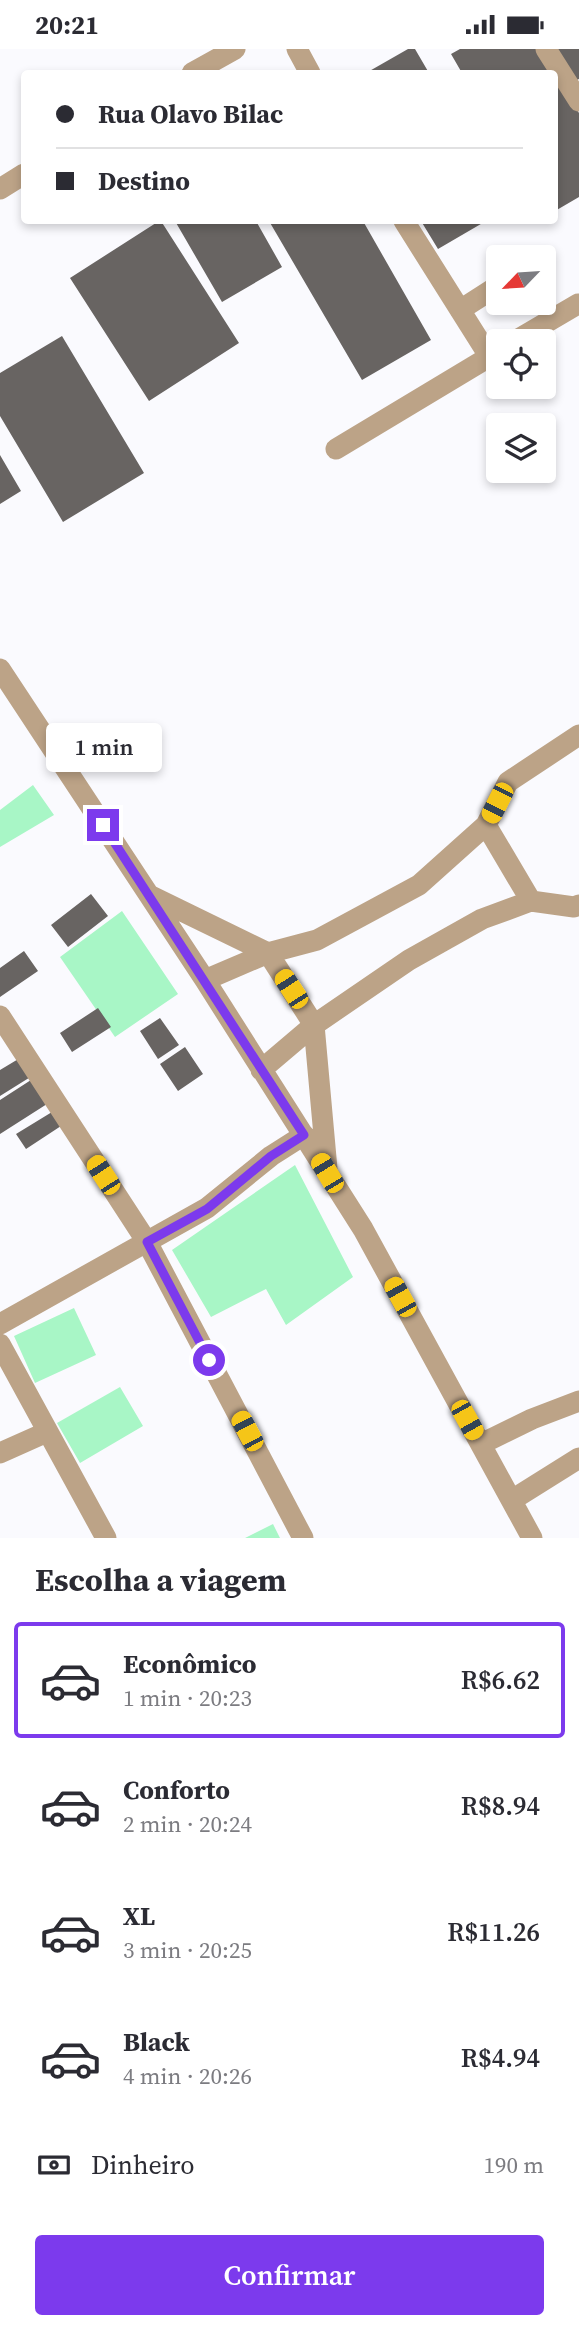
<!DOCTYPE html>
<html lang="pt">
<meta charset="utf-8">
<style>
:root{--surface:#fff;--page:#f2f2f3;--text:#2b2b33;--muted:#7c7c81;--line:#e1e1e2;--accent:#7c3aed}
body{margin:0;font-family:"Source Serif 4",serif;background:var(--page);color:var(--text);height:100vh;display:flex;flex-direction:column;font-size:26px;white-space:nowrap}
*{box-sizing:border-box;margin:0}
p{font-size:23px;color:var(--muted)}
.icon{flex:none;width:38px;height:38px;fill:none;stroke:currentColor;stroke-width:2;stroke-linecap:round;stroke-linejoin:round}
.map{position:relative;height:1489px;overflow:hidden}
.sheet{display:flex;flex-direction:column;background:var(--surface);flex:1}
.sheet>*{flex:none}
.hud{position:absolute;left:21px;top:21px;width:537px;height:154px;border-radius:7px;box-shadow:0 4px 10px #0003;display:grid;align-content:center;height:154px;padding:0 35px;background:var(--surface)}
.needle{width:46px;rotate:245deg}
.controls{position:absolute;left:486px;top:196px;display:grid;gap:14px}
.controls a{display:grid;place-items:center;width:70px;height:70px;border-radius:7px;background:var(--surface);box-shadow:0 4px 10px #0003;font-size:35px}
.end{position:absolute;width:32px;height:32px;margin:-16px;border:9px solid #7c3aed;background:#fff;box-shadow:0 0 0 4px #fff}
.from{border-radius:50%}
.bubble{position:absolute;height:49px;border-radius:7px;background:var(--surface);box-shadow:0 4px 10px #0003;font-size:23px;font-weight:600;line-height:49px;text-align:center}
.car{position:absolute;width:21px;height:42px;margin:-21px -10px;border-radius:9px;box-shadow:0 0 5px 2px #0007;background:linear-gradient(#f5c518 24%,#345 0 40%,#f5c518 0 76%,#345 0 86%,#f5c518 0)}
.hud b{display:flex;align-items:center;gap:24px;height:66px;font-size:26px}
.hud b+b{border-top:2px solid var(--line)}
.hud i{width:18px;height:18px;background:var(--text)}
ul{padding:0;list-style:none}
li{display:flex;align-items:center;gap:21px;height:116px;margin:0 14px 10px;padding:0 21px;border:4px solid transparent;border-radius:7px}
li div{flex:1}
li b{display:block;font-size:26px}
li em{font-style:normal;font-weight:600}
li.current{border-color:var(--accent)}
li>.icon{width:63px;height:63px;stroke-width:1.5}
h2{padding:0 35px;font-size:32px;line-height:84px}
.pay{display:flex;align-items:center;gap:18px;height:77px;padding:0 35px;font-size:26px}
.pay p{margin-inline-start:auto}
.button{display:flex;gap:14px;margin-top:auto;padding:14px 35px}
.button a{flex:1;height:80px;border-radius:7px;background:var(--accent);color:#fff;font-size:28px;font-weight:600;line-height:80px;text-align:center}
.status{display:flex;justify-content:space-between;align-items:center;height:49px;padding:0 35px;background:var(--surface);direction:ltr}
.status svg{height:19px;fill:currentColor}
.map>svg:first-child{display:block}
.green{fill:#a8f6c6}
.building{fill:#686462}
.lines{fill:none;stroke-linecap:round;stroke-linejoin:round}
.minor{stroke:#bca387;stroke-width:21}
.route{stroke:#7c3aed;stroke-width:9}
</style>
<div class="status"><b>20:21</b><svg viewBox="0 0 49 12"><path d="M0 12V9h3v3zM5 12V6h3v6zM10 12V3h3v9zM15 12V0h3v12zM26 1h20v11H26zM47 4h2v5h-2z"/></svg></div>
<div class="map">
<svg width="579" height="1489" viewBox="0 0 579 1489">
<rect width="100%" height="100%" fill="#fafafe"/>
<path class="green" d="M33,736L54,766L0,798V761Z
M122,862L178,945L115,988L60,908Z
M295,1116L353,1228L286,1276L266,1240L211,1268L172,1201Z
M74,1259L96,1306L35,1334L14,1287Z
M120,1338L143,1377L80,1414L57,1374Z
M273,1475L280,1489H245Z"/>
<path class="building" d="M408,0H415L429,24H366Z
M460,0H542L579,64V148L555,162V24H462L451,5Z
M549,0H579V30L569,35Z
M159,172H161L239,294L149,352L70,229Z
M175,172H256L282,218L222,253Z
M269,172H363L431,291L362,331Z
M421,172H486L438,200Z
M62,287L144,424L63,473L0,367V324Z
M0,406L21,442L0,455Z
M91,845L108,867L68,898L51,876Z
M24,902L38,922L0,948V919Z
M98,959L111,978L72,1003L60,984Z
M160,969L179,996L158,1010L140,982Z
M185,998L203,1025L178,1042L160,1015Z
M20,1009L32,1027L0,1047V1021Z
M31,1031L47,1055L0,1085V1051Z
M52,1063L61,1077L26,1100L16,1085Z"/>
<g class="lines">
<path class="minor" d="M297,0L310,24
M546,0L579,52
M192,24L235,0
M0,140L24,125
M404,172L489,307
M540,208L542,207
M460,261L499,236
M515,292L578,255
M336,400L499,302
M0,620L205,931L363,1180L532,1489
M486,776L531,852
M151,847L268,904L314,976L327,1120
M205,931L268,904L317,891L419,836L486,776L508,733L579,686
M0,967L147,1193L303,1489
M261,1021L314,976L409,911L482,870L531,852L574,858L579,856
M0,1275L207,1159L271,1107L304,1086
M0,1295L106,1489
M481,1395L532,1370L579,1352
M0,1404L47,1383
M512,1451L579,1409"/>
</g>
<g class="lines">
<path class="route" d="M103,776L304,1086L271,1107L207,1160L147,1193L209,1311"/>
</g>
</svg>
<div class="controls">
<a><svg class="needle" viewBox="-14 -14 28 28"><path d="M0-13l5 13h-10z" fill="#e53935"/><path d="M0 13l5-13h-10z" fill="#7c7c81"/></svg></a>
<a><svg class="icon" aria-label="locate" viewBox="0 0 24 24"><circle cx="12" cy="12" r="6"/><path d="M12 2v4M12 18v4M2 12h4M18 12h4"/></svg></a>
<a><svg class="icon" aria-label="layers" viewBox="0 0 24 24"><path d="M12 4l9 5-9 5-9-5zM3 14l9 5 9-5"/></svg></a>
</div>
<i class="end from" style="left:209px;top:1311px"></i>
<i class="end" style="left:103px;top:776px"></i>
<div class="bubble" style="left:46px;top:674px;width:116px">1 min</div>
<i class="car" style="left:497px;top:754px;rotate:207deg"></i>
<i class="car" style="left:291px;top:940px;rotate:327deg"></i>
<i class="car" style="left:327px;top:1124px;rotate:329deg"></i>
<i class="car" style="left:103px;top:1126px;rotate:327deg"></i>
<i class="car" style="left:400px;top:1248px;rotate:331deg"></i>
<i class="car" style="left:467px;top:1371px;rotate:151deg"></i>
<i class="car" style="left:247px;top:1382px;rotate:332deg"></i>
<div class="hud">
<b><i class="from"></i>Rua Olavo Bilac</b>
<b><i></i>Destino</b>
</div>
</div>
<section class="sheet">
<h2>Escolha a viagem</h2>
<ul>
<li class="current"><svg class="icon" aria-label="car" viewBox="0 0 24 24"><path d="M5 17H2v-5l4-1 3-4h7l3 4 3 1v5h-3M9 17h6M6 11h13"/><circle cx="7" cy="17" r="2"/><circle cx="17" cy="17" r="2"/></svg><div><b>Econômico</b><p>1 min · 20:23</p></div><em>R$6.62</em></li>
<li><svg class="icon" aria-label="car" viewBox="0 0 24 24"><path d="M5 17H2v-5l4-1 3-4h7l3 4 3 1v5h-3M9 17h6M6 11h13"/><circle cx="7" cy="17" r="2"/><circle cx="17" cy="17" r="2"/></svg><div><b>Conforto</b><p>2 min · 20:24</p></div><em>R$8.94</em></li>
<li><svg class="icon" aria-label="car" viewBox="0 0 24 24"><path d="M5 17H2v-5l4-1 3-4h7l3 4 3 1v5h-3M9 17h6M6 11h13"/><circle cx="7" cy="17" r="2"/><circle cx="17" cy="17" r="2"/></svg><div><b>XL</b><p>3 min · 20:25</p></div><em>R$11.26</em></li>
<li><svg class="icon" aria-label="car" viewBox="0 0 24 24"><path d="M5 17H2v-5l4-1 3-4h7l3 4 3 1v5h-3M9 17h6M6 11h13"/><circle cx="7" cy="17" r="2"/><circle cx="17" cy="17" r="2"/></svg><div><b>Black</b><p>4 min · 20:26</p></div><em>R$4.94</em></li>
</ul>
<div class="pay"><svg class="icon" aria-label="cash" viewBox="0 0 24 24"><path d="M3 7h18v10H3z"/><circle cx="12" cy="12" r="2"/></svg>Dinheiro<p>190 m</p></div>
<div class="button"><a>Confirmar</a></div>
</section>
